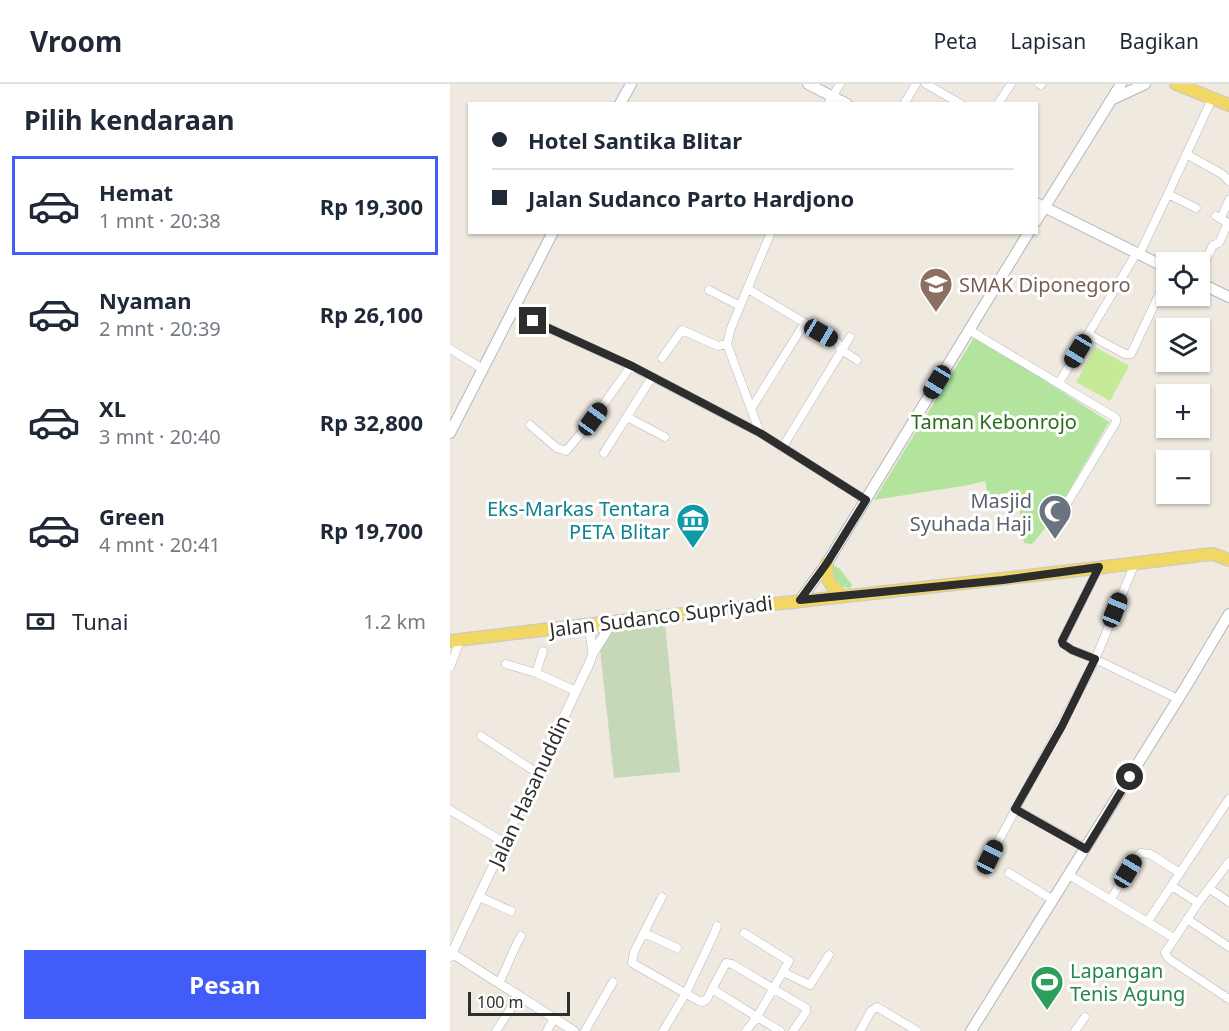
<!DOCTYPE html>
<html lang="id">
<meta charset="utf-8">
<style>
:root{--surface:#fff;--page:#f2f2f3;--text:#1f2937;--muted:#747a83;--line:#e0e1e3;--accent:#425cfa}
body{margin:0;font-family:"Noto Sans",sans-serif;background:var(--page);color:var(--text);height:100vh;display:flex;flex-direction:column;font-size:22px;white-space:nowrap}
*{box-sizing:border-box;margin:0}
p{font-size:20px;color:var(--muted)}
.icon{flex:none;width:33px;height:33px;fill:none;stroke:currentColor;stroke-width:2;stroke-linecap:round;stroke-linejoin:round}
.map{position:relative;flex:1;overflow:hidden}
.side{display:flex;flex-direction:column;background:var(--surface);width:450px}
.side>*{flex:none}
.banner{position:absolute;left:18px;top:18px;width:570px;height:132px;border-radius:0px;box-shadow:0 2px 4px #0004;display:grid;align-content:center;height:132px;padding:0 24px;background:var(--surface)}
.tools{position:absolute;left:706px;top:168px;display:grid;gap:12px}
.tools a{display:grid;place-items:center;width:54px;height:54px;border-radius:0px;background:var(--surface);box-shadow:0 2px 4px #0004;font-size:30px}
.scale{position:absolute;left:18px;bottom:15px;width:102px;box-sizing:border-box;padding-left:6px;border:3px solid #2d2d2d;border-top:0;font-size:16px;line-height:21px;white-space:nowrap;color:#2d2d2d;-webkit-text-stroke:4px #fff;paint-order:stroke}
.end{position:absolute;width:27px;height:27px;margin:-14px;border:8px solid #2d2d2d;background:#fff;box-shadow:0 0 0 3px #fff}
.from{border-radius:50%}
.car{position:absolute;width:18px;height:36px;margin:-18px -9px;border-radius:8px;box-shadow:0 0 4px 2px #0007;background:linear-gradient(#222 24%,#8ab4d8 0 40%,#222 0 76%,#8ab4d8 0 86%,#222 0)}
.banner b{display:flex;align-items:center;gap:21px;height:57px;font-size:22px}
.banner b+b{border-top:2px solid var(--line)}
.banner i{width:15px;height:15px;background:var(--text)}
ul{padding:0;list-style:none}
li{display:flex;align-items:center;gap:18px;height:99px;margin:0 12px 9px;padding:0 12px;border:3px solid transparent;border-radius:0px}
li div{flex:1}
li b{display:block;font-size:22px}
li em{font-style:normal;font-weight:700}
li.selected{border-color:var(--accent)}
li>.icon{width:54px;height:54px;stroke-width:1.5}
h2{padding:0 24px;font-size:27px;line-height:72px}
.pay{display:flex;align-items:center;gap:15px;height:66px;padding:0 24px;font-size:22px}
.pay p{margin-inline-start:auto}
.action{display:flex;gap:12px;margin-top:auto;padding:12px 24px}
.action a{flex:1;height:69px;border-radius:0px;background:var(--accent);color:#fff;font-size:24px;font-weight:700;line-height:69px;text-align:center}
header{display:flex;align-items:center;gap:36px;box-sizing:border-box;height:84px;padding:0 30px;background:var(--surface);border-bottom:2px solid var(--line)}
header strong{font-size:28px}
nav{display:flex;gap:33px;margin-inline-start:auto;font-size:21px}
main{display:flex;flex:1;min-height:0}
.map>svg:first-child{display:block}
.green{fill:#b2e49d}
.cemetery{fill:#c6d8b7}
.pitch{fill:#c5eb99}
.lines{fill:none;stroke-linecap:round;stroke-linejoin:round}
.minor-casing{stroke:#b3b6c0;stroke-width:9}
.tertiary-casing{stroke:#b3b6c0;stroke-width:10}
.secondary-casing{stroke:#b3b6c0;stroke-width:12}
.primary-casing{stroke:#c8c8c8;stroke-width:14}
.minor{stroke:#fff;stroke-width:8}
.tertiary{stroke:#fff;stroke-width:9}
.secondary{stroke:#fff;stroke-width:10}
.primary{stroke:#f1d763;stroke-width:12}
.route{stroke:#2d2d2d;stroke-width:8}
.labels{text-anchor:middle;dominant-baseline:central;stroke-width:6;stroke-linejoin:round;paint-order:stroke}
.education-label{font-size:20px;fill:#785e54;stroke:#fff;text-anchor:start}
.park-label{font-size:20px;fill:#286d1b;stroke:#fff}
.worship-label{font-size:20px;fill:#5b616d;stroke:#fff;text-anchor:end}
.culture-label{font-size:20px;fill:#0d838f;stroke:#fff;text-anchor:end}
.street-label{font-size:20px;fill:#2d2d2d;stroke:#fff}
.leisure-label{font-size:20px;fill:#27864d;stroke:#fff;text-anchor:start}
</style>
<header>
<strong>Vroom</strong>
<nav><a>Peta</a><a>Lapisan</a><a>Bagikan</a></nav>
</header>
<main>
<section class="side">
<h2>Pilih kendaraan</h2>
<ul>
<li class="selected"><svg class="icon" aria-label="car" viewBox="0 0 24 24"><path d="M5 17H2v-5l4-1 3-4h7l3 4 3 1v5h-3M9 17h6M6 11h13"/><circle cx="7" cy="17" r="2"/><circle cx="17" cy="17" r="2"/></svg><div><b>Hemat</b><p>1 mnt · 20:38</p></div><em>Rp 19,300</em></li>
<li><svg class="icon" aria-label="car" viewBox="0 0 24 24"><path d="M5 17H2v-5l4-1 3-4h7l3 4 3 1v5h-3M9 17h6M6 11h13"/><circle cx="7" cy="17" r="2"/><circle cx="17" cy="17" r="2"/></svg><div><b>Nyaman</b><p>2 mnt · 20:39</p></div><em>Rp 26,100</em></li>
<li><svg class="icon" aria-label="car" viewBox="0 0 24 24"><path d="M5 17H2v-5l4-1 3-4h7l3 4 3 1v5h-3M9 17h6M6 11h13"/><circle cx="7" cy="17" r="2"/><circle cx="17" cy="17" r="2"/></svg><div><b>XL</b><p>3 mnt · 20:40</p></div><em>Rp 32,800</em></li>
<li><svg class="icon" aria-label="car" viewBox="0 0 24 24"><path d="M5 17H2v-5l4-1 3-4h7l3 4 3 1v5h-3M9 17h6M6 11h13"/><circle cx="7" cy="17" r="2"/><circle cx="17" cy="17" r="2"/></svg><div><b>Green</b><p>4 mnt · 20:41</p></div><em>Rp 19,700</em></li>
</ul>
<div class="pay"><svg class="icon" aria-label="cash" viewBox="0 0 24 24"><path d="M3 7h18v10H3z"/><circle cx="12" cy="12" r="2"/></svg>Tunai<p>1.2 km</p></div>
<div class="action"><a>Pesan</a></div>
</section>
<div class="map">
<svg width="779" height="947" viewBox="0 0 779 947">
<rect width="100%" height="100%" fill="#efe9e0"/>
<path class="green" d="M525,252L659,338L602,436L582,460L574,459L567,407L538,412L535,397L519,401L424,416Z
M383,481L390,485L402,501L400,505L384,499L379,485Z"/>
<path class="cemetery" d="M215,540L230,688L164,694L148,547Z"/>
<path class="pitch" d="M645,263L679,282L660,317L626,298Z"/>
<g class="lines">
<defs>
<path id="minor" d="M476,0L511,20
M589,0L591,1
M378,20L390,0
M454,20L466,0
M548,20L561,0
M736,70L772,90L779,97
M746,124L718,110L762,15
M771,134L779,116
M689,171L718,110
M750,189L763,161L769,159L778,139L766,132
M298,205L387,258L391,264
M259,206L290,222
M64,228L181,282L310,349L416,416
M519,246L666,334V338L610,431
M638,250L675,270H681L717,194
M0,265L33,285
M390,265L407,276
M212,274L232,246L268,262L277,260
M609,299L686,170
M301,325L354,240
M177,333L215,353
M80,341L107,364L116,367L143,335L181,282
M310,349L277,260L281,244L321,148
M332,364L400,253
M154,369L202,293
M649,483L612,557L613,560L622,566L645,575L728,615
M56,580L86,589L126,607
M0,583L10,556
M86,589L93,567
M31,652L87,689
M565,725L636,764
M0,726L55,759
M540,773L642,583L685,479
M779,778L748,819L715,869L719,875L779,915
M559,789L603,816
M619,791L724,854
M722,802L748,819
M760,805L779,818
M30,813L61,827
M212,813L184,868L182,879L249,917L253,918L257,915L262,905L330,947
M661,815L686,773L691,769L700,770L730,789
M737,835L779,863
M698,837L779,715
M194,849L227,864
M294,849L339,877L307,933L296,947
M333,888L360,901L379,871
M49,899C57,883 62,868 71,852
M262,905L276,879L282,880L356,924V928L343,947
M46,947L69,912
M97,947L104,934
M135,947L163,898
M213,947L236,909L264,850L267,842
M410,947L421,927L427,923L467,947
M625,947L635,933"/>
<path id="tertiary" d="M143,569L162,539
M0,868L124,947
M0,873L139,580L143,569L139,541"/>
<path id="secondary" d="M358,0L397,20
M663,15L695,0
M170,20L181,0
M586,119L717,184
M586,137L671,0
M750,199L779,213
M0,349L103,148
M350,516L377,479L579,148
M521,947L735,604L779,530"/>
<path id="primary" d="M726,0L779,21
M377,479C376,498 379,499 392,512
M0,557C251,526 502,503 752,471L763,470L779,476"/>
</defs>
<use href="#minor" class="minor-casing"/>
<use href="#tertiary" class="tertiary-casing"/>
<use href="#secondary" class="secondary-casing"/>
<use href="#primary" class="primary-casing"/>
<use href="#minor" class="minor"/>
<use href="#tertiary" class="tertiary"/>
<use href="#secondary" class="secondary"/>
<use href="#primary" class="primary"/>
</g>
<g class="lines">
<path class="route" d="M83,237L182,282L310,349L416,416L377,479L350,516L553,496L649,483L612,557L613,560L622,566L645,575L612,642L565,725L636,765L680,693"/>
</g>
<defs>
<symbol id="school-pin" viewBox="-11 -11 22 30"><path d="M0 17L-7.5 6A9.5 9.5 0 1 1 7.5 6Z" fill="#8d6e63" stroke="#fff"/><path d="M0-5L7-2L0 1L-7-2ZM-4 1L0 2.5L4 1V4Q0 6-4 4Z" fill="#fff"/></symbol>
<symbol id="mosque-pin" viewBox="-11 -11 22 30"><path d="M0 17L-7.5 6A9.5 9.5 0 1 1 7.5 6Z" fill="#6b7280" stroke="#fff"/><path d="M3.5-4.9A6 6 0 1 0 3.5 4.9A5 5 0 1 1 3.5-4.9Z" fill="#fff"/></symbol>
<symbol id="museum-pin" viewBox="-11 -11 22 30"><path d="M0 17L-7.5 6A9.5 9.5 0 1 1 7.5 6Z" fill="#0f9aa8" stroke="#fff"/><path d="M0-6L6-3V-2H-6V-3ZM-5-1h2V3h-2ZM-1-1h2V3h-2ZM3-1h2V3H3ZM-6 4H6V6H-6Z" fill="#fff"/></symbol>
<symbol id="stadium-pin" viewBox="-11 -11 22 30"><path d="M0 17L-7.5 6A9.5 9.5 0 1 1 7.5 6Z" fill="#2e9e5b" stroke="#fff"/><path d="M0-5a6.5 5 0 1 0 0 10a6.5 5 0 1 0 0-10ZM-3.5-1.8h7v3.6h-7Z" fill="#fff"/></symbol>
</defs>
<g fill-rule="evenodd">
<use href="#school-pin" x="467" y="181" width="38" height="52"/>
<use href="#mosque-pin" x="586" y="408" width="38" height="52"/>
<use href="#museum-pin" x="224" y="417" width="38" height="52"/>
<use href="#stadium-pin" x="578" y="879" width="38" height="52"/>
</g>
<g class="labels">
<g class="education-label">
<text x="509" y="200">SMAK Diponegoro</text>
</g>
<g class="park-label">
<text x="544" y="337">Taman Kebonrojo</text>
</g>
<g class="worship-label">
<text x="582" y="416">Masjid<tspan x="582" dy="23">Syuhada Haji</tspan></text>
</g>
<g class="culture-label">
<text x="220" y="424">Eks-Markas Tentara<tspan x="220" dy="23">PETA Blitar</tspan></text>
</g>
<g class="street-label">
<text transform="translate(211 532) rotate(-7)">Jalan Sudanco Supriyadi</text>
<text transform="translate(79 707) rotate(-65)">Jalan Hasanuddin</text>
</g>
<g class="leisure-label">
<text x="620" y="886">Lapangan<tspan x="620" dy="23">Tenis Agung</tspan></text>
</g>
</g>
</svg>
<div class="tools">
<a><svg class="icon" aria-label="locate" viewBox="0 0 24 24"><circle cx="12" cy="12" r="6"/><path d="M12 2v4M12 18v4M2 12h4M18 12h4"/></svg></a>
<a><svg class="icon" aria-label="layers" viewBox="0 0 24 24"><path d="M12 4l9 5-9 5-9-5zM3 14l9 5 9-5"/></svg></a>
<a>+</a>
<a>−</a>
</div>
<div class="scale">100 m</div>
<i class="end from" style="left:680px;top:693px"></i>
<i class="end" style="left:83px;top:237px"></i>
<i class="car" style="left:371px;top:249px;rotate:120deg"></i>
<i class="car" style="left:628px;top:267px;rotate:211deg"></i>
<i class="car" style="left:487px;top:298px;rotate:211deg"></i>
<i class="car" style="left:143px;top:335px;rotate:36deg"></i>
<i class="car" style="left:665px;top:526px;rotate:22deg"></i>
<i class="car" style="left:540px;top:773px;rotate:26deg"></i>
<i class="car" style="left:678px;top:787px;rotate:31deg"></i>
<div class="banner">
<b><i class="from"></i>Hotel Santika Blitar</b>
<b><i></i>Jalan Sudanco Parto Hardjono</b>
</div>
</div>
</main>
